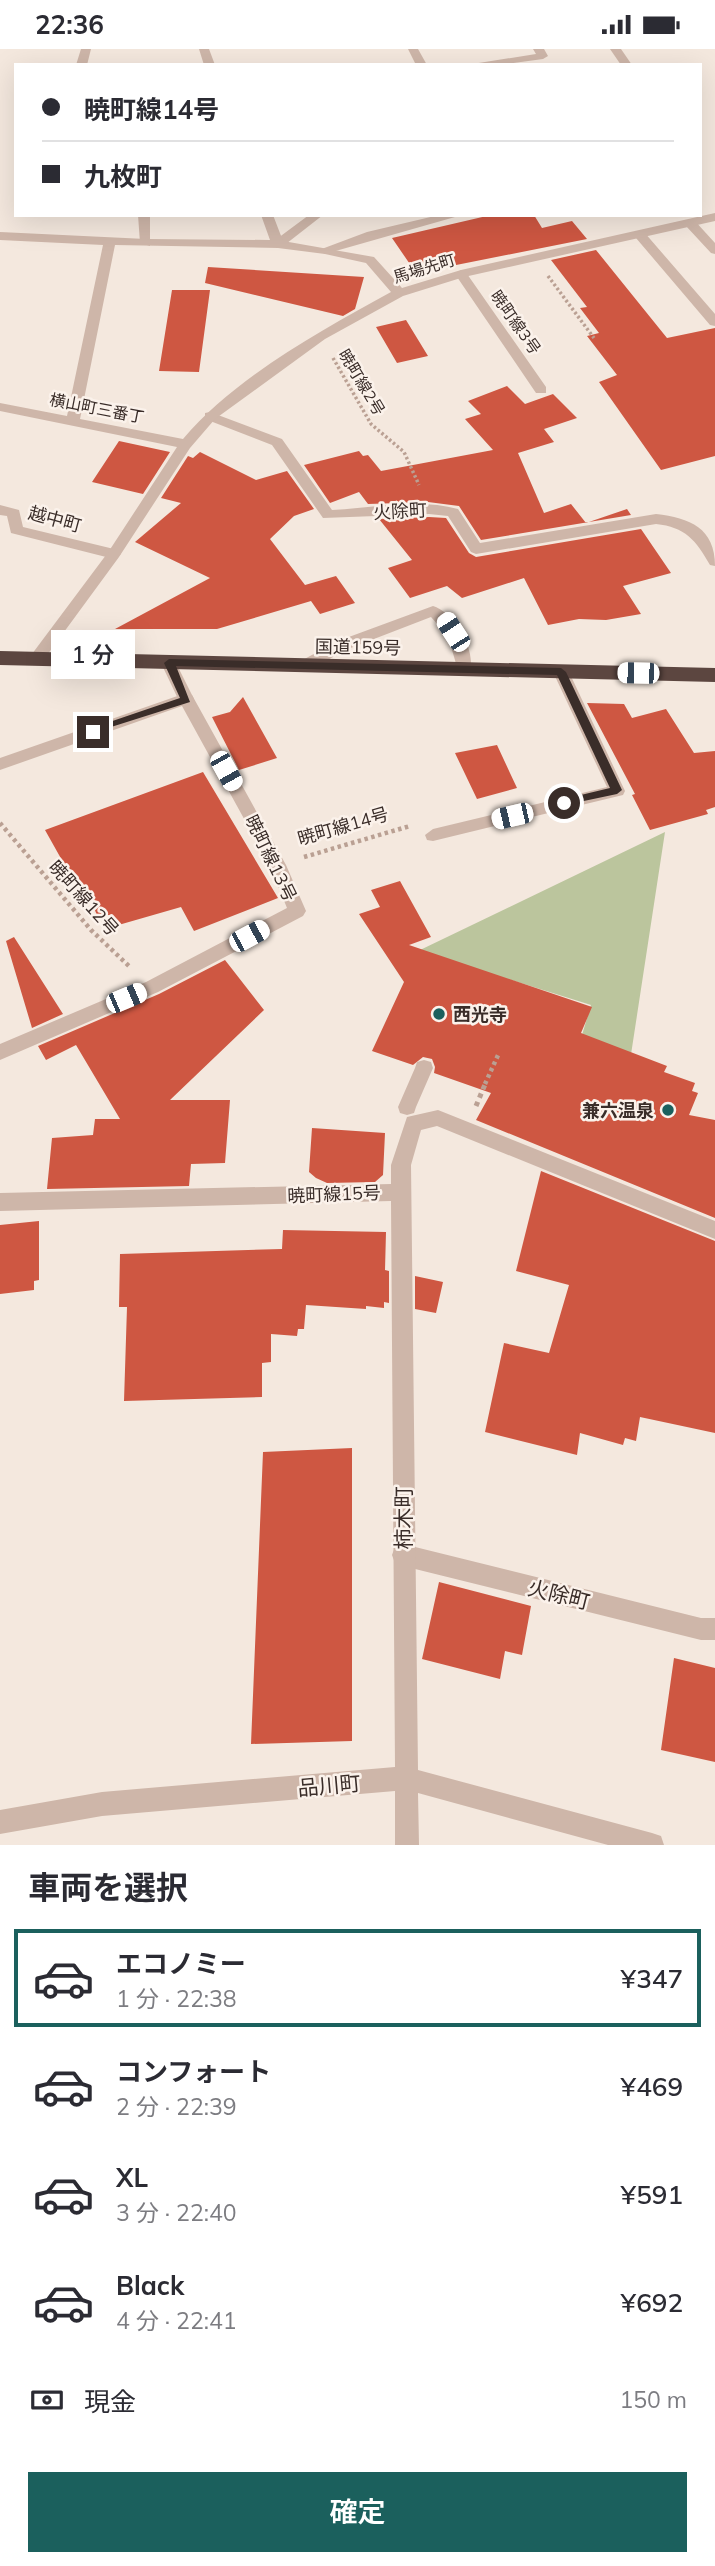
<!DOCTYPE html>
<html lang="ja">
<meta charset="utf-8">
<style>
:root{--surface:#fff;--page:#f7f7f7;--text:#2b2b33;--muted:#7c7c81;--line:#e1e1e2;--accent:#1b605d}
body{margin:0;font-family:Mulish,"Noto Sans JP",sans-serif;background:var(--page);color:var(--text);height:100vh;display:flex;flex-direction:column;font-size:26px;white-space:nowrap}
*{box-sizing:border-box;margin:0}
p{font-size:23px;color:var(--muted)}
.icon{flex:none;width:38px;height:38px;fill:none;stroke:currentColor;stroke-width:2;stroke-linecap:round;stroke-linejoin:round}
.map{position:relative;height:1796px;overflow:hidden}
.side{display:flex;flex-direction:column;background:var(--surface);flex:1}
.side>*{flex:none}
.top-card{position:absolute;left:14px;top:14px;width:688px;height:154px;border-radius:0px;box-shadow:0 7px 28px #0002;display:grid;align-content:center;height:154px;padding:0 28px;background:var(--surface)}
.end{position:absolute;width:32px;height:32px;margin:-16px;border:9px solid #3a2d29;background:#fff;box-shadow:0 0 0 4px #fff}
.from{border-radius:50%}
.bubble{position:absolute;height:49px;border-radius:0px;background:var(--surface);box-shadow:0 7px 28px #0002;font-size:23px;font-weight:600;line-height:49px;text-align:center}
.car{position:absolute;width:21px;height:42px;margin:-21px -10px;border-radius:9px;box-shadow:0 0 5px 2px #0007;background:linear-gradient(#fff 24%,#345 0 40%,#fff 0 76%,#345 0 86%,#fff 0)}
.top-card b{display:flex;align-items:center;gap:24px;height:66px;font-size:26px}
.top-card b+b{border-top:2px solid var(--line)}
.top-card i{width:18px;height:18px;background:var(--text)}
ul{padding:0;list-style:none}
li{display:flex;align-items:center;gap:21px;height:98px;margin:0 14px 10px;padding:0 14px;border:4px solid transparent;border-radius:0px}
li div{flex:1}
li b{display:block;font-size:26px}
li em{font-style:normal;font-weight:600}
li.on{border-color:var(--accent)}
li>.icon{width:63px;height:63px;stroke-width:1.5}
h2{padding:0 28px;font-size:32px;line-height:84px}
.pay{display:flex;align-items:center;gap:18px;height:77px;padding:0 28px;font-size:26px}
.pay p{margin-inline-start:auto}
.primary-button{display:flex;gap:14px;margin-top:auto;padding:14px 28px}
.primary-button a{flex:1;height:80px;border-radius:0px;background:var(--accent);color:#fff;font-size:28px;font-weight:600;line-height:80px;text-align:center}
.status{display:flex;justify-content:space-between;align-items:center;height:49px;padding:0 35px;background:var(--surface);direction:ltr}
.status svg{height:19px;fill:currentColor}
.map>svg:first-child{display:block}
.green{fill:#bbc59d}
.building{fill:#ce5742}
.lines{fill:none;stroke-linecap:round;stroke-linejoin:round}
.path-far2{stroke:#baa093;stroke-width:3.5;stroke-dasharray:2.5 2.5;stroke-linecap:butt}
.path-far1{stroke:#baa093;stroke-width:4.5;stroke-dasharray:3.5 3.5;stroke-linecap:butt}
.path{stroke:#baa093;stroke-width:5;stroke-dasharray:4.5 4.5;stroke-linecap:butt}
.lane{fill:#ceb6a9;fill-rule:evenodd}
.street{fill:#ceb6a9;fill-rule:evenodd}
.highway{fill:#5c4640;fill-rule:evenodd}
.route{fill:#3a2d29}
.poi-dot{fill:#1b605d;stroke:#fbf2eb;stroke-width:2.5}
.labels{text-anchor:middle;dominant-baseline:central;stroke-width:5;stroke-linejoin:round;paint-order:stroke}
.far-street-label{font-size:16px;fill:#3a2d29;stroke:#fbf2eb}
.street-label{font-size:18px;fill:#3a2d29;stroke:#fbf2eb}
.poi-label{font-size:18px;font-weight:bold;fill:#3a2d29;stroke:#fbf2eb;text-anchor:start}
.near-street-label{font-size:21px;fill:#3a2d29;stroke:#fbf2eb}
</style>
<div class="status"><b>22:36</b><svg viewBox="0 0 49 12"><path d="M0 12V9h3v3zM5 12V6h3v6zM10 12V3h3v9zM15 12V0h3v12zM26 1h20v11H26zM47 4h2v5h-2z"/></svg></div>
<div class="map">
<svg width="715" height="1796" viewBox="0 0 715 1796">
<rect width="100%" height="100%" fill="#f4e8de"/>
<path class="green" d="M665,783L630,1012L579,996L591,956L418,902Z"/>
<path class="building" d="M491,166H534L542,179L572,172L587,190L416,224L392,189Z
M596,201L667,289L715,279V407L661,421L599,333L617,326L587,287L599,284L580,259L587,258L551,211Z
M208,218L364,228L355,260L343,267L205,234Z
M172,241H210L199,323L159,322Z
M406,271L428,307L397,314L376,278Z
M507,337L525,355L553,345L577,369L544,380L554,393L518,404L544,464L571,455L586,474L627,460L631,466L481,491L459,457L428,453L368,455L359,443L330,454L304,416L359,402L363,407L368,406L381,422L493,401L465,370L481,365L468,352Z
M119,392L170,403L143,445L92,433Z
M200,403L256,431L287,422L314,460L294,467L270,490L305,536L336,527L355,554L320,565L311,552L217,580H115L210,529L135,493L181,454L161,449L188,407L193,409Z
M429,468L446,469L469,504L476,508L641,480L671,524L623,537L641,565L606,571L579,570L548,576L524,529L462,549L447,537L410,549L388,519L412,511L379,470Z
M243,648L277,709L239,721L212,668L230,663Z
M587,654L624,655L632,669L666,660L694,704L715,702V758L706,761L708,765L650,781L632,746L635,745Z
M497,696L517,739L477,750L455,704Z
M203,723L278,849L194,882L181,858L115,877L111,866H97L89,848L82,850L71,820L68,822L45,781Z
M400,832L431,888L409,896L592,958L581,984L667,1017L664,1023L695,1034L692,1042L698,1044L689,1066L715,1071V1169L476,1071L491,1044L434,1024L435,1018L432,1010L423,1008L413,1016L372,1002L404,933L359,865L380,858L371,841Z
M14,888L63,965L32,979L6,892Z
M225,911L264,961L170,1051H230L225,1114L191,1115L189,1137L47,1140L52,1089L93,1086L95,1070H120L76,996L46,1011L38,997L159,945Z
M312,1079L385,1084L383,1126L375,1133L327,1134L316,1129L309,1123Z
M541,1122L715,1192V1384L640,1368L636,1392L625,1389L623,1396L580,1384L577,1406L485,1383L504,1294L549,1304L569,1236L516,1222Z
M39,1172V1231L34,1232V1241L0,1245V1176Z
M283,1181L386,1183L385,1221L389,1222V1254L384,1253V1259L366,1257V1260L306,1256L304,1280H298L297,1287L271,1285V1313L262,1314V1348L124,1352L127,1258H119L120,1205L282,1200Z
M415,1227L443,1233L436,1264L415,1260Z
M352,1399V1692L251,1695L263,1403Z
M439,1533L531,1557L522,1606L505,1602L500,1630L422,1610Z
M674,1609L715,1619V1713L661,1701Z"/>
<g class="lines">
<path class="path-far2" d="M548,227L594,289
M333,309L371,375L404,403L419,436"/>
<path class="path-far1" d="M0,774L91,881L131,919
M304,808L410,777
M485,1035L499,1004"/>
<path class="path" d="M476,1057L486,1033"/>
<path class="lane" d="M81,0H91L87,16H76Z
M408,0H418L427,16H416Z
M533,0H544L548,7L543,10L499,16H466L536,5Z
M610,0H621L632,16H621Z
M138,166H150V197L140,194Z
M309,166H323L282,198H274V192Z
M439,166H462L325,205L319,201L367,183Z
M686,171H694L715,194V205L711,204L686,177Z
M636,183H644L715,265V277L710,276L636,189Z
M461,221L465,222L546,338V344H536L455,225Z
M210,363L282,390L332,461C372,459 419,449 458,460L480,494L656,465C690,469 715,479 715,517L710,516C696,491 685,478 656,475L476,505L471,503L448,467L429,465L323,469L272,396L205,370V364Z
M0,456L19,461L23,478L114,500L121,505L114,510L11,484L7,467L0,466Z
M433,557C455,564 478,603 469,625H459L448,587L431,568L348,600L307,622H297L294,618L297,614L338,592Z
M561,617L569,623L625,742L623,746L433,792L427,791L425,786L433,780L607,738L553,623Z
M186,644L192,646L286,816L306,862L303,867L158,943L0,1011V995L146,933L287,859L270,817L182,657L0,721V709Z
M403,1495L701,1569H715V1591H701L403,1517L395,1514L392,1506L395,1498Z"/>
<path class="street" d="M199,0H209L215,16H204Z
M715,164V172L464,228L403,247L325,290L215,370L190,399L119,508L42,613H32L29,609L32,605L109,502L177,398L0,362V354L67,367L103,196L0,191V183L146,190L270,191L261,166H273L283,192L374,208L402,239L461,221ZM115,196L278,199L325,205L366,214L391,243C320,282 236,328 183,390L80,370Z
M169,609L174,610L194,650L192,654L186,656L180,654L161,614Z
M424,1011L431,1013L433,1019L416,1058L414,1064L407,1066L400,1064L398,1058L415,1019L417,1013Z
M438,1061L715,1172V1190L437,1077L421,1081L411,1116L418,1721L652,1784L661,1787L664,1796H608L418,1744L419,1796H395V1742L102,1767L0,1785V1761L102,1743L395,1718L391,1152L0,1162V1144L391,1135V1116L407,1068Z"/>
<path class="highway" d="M0,602L715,619V633L0,616Z"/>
</g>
<path class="route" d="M169,610L561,619L566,623L622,741L617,745L560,757V751L610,739L557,626L176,617L190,653L89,685V680L180,649L164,614Z"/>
<g class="poi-dot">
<circle cx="439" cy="965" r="7"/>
<circle cx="668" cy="1061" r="7"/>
</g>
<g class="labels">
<g class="far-street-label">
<text transform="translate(424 219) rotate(-17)">馬場先町</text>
<text transform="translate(516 273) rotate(55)">暁町線3号</text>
<text transform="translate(362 333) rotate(59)">暁町線2号</text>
<text transform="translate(97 359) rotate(11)">横山町三番丁</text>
</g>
<g class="street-label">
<text transform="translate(400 462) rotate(-3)">火除町</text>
<text transform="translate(55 470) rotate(15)">越中町</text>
<text transform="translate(358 598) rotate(1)">国道159号</text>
<text transform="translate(343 777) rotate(-16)">暁町線14号</text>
<text transform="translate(271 809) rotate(64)">暁町線13号</text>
<text transform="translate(84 849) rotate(48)">暁町線12号</text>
<text transform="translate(334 1145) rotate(-2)">暁町線15号</text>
</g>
<g class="poi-label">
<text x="453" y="965">西光寺</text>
<text x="654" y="1061" text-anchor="end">兼六温泉</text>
</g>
<g class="near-street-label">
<text transform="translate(403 1469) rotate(-90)">柿木町</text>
<text transform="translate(559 1545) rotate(14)">火除町</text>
<text transform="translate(329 1736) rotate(-5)">品川町</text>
</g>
</g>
</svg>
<i class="end from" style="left:564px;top:754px"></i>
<i class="end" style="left:93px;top:683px"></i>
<div class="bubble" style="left:51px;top:581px;width:84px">1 分</div>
<i class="car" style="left:453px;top:583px;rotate:327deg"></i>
<i class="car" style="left:638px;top:624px;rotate:271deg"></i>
<i class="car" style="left:226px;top:722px;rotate:151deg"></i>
<i class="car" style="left:512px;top:767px;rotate:257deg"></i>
<i class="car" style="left:249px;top:887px;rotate:62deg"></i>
<i class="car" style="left:126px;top:949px;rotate:67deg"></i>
<div class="top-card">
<b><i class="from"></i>暁町線14号</b>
<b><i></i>九枚町</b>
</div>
</div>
<section class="side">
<h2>車両を選択</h2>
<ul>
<li class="on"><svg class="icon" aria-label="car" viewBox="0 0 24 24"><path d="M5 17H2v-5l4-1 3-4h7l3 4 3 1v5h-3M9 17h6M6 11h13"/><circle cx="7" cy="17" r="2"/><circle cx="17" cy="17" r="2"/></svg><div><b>エコノミー</b><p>1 分 · 22:38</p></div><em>¥347</em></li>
<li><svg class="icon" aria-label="car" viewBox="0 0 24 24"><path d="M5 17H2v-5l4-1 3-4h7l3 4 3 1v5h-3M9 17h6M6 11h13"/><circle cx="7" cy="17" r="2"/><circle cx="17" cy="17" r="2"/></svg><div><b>コンフォート</b><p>2 分 · 22:39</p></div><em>¥469</em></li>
<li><svg class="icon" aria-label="car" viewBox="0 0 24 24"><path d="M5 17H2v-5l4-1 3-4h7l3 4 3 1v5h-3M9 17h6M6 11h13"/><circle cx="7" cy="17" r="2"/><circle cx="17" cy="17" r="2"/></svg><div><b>XL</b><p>3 分 · 22:40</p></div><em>¥591</em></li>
<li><svg class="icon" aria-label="car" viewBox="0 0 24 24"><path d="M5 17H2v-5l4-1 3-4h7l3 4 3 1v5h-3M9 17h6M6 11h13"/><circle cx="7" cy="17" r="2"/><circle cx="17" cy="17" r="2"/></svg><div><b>Black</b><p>4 分 · 22:41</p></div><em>¥692</em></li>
</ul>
<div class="pay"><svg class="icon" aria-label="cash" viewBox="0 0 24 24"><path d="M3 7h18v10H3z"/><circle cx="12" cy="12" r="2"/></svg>現金<p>150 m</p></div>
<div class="primary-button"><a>確定</a></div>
</section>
